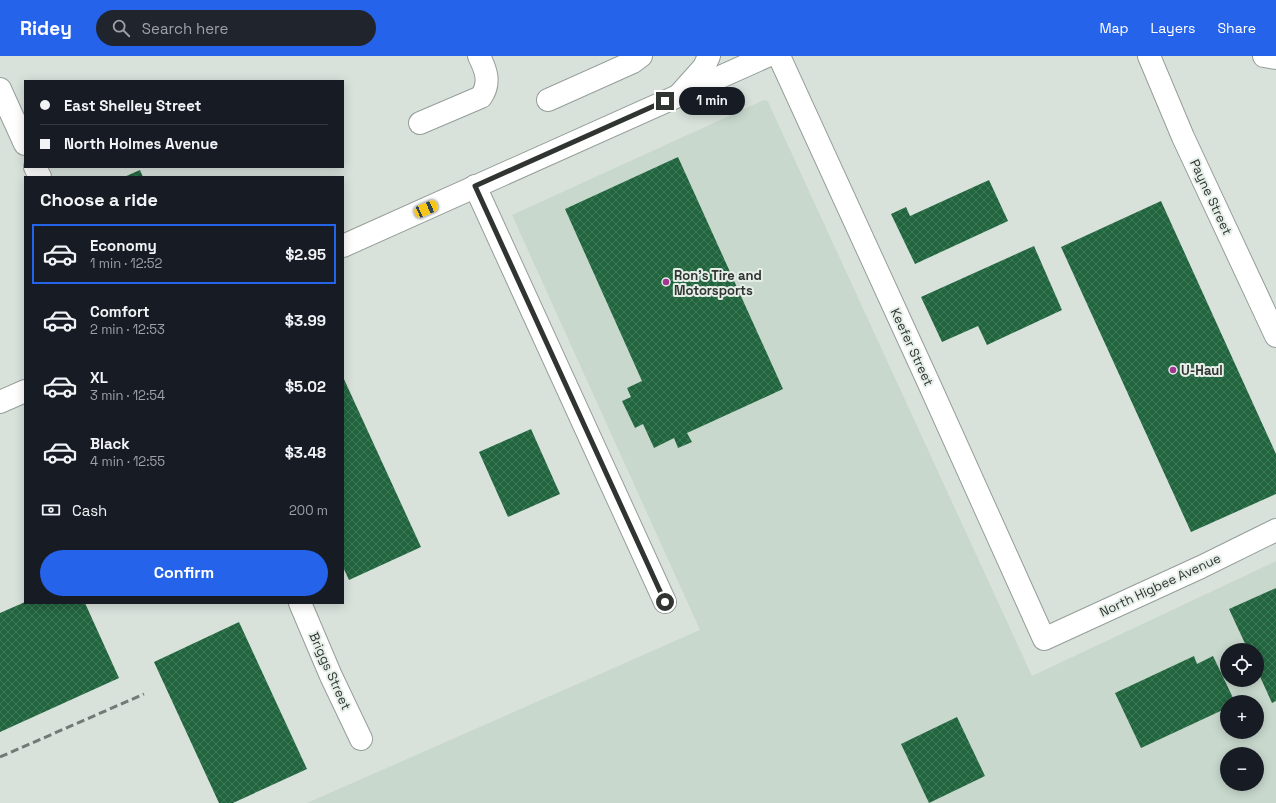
<!DOCTYPE html>
<meta charset="utf-8">
<style>
:root{--surface:#171b24;--page:#20242c;--text:#f1f3f6;--muted:#9ea1a6;--line:#363941;--accent:#2563eb}
body{margin:0;font-family:"Space Grotesk",sans-serif;background:var(--page);color:var(--text);height:100vh;display:flex;flex-direction:column;font-size:15px;white-space:nowrap}
*{box-sizing:border-box;margin:0}
p{font-size:13px;color:var(--muted)}
.icon{flex:none;width:22px;height:22px;fill:none;stroke:currentColor;stroke-width:2;stroke-linecap:round;stroke-linejoin:round}
.map{position:relative;flex:1;overflow:hidden}
.details{position:absolute;left:24px;top:120px;width:320px;height:428px;display:flex;flex-direction:column;background:var(--surface);border-radius:0px;box-shadow:0 2px 10px #0003}
.details>*{flex:none}
.guide{position:absolute;left:24px;top:24px;width:320px;height:88px;border-radius:0px;box-shadow:0 2px 10px #0003;display:grid;align-content:center;height:88px;padding:0 16px;background:var(--surface)}
.tools{position:absolute;left:1220px;top:587px;display:grid;gap:8px}
.tools a{display:grid;place-items:center;width:44px;height:44px;border-radius:50%;background:var(--surface);box-shadow:0 2px 10px #0003;font-size:20px}
.end{position:absolute;width:18px;height:18px;margin:-9px;border:5px solid #313532;background:#fff;box-shadow:0 0 0 2px #fff}
.from{border-radius:50%}
.bubble{position:absolute;height:28px;border-radius:14px;background:var(--surface);box-shadow:0 2px 10px #0003;font-size:13px;font-weight:700;line-height:28px;text-align:center}
.car{position:absolute;width:12px;height:24px;margin:-12px -6px;border-radius:5px;box-shadow:0 0 3px 1px #0007;background:linear-gradient(#f5c518 24%,#345 0 40%,#f5c518 0 76%,#345 0 86%,#f5c518 0)}
.guide b{display:flex;align-items:center;gap:14px;height:38px;font-size:15px}
.guide b+b{border-top:1px solid var(--line)}
.guide i{width:10px;height:10px;background:var(--text)}
ul{padding:0;list-style:none}
li{display:flex;align-items:center;gap:12px;height:60px;margin:0 8px 6px;padding:0 8px;border:2px solid transparent;border-radius:0px}
li div{flex:1}
li b{display:block;font-size:15px}
li em{font-style:normal;font-weight:700}
li.active{border-color:var(--accent)}
li>.icon{width:36px;height:36px;stroke-width:1.5}
h2{padding:0 16px;font-size:18px;line-height:48px}
.pay{display:flex;align-items:center;gap:10px;height:44px;padding:0 16px;font-size:15px}
.pay p{margin-inline-start:auto}
.button{display:flex;gap:8px;margin-top:auto;padding:8px 16px}
.button a{flex:1;height:46px;border-radius:24px;background:var(--accent);color:#fff;font-size:16px;font-weight:700;line-height:46px;text-align:center}
header{display:flex;align-items:center;gap:24px;box-sizing:border-box;height:56px;padding:0 20px;background:var(--accent);color:#fff}
header strong{font-size:19px}
nav{display:flex;gap:22px;margin-inline-start:auto;font-size:14px}
.search{width:280px;height:36px;background:var(--page);display:flex;align-items:center;gap:10px;box-sizing:border-box;padding:0 14px;border-radius:22px;color:var(--muted);font-size:15px}
.map>svg:first-child{display:block}
.built{fill:#c8d8cd;fill-rule:evenodd}
.building{fill:url(#building-cross-hatch)}
.lines{fill:none;stroke-linecap:round;stroke-linejoin:round}
.minor-casing{stroke:#959e98;stroke-width:24}
.major-casing{stroke:#959e98;stroke-width:24}
.highway-casing{stroke:#959e98;stroke-width:24}
.minor{stroke:#fff;stroke-width:22}
.major{stroke:#fff;stroke-width:22}
.highway{stroke:#fff;stroke-width:22}
.rail{stroke:#737974;stroke-width:3;stroke-dasharray:8 4;stroke-linecap:butt}
.route{stroke:#313532;stroke-width:5}
.poi-dot{fill:#a43592;stroke:#e5efe8;stroke-width:1.5}
.labels{text-anchor:middle;dominant-baseline:central;stroke-width:4;stroke-linejoin:round;paint-order:stroke}
.street-label{font-size:13px;fill:#313532;stroke:#e5efe8}
.poi-label{font-size:13px;font-weight:bold;fill:#313532;stroke:#e5efe8;text-anchor:start}
</style>
<header>
<strong>Ridey</strong>
<div class="search"><svg class="icon" aria-label="search" viewBox="0 0 24 24"><circle cx="10" cy="10" r="6"/><path d="M15 15l6 6"/></svg>Search here</div>
<nav><a>Map</a><a>Layers</a><a>Share</a></nav>
</header>
<div class="map">
<svg width="1276" height="747" viewBox="0 0 1276 747">
<defs>
<pattern id="building-cross-hatch" width="8" height="8" patternUnits="userSpaceOnUse"><rect width="8" height="8" fill="#21653e"/><path d="M0 0l8 8M0 8l8-8" fill="none" stroke="#417858"/></pattern>
</defs>
<rect width="100%" height="100%" fill="#d8e2db"/>
<path class="built" d="M764,44L768,45L769,48L1032,620L1276,505V747H307L700,574L512,159ZM1227,594H1257V624H1227ZM1227,646H1257V676H1227ZM1227,698H1257V728H1227Z"/>
<path class="building" d="M678,101L783,333L687,377L692,386L678,392L674,382L654,392L643,368L635,372L622,345L631,341L627,332L642,325L565,153Z
M140,114L143,121H124Z
M989,124L1008,165L915,208L891,158L906,151L910,160Z
M1161,145L1276,398V438L1191,476L1061,191Z
M1034,190L1062,254L987,289L978,270L942,286L921,241Z
M343,321L421,491L349,524L343,511Z
M531,373L560,438L508,461L479,396Z
M1276,532V645L1272,647L1257,614V594H1248L1229,553Z
M25,546V547H85L119,622L0,676V557Z
M239,566L307,713L233,747H219L154,606Z
M1194,600L1197,608L1213,600L1235,646H1227V652L1141,692L1115,637Z
M957,661L985,720L929,747L901,688Z"/>
<g class="lines">
<defs>
<path id="minor" d="M779,0L926,321L1044,583L1201,511L1276,474
M1149,0L1183,81L1276,280
M0,33L25,88
M548,44L633,6L641,0
M420,67L481,41C491,27 486,14 479,0
M35,111L40,121
M475,130L665,546
M300,547L331,620L361,683"/>
<path id="major" d="M343,190L767,0
M0,346L25,335"/>
<path id="highway" d="M1264,0L1276,2
M679,39L704,11L709,0"/>
</defs>
<use href="#minor" class="minor-casing"/>
<use href="#major" class="major-casing"/>
<use href="#highway" class="highway-casing"/>
<use href="#minor" class="minor"/>
<use href="#major" class="major"/>
<use href="#highway" class="highway"/>
<path class="rail" d="M0,701L144,638"/>
</g>
<g class="lines">
<path class="route" d="M665,45L475,130L665,546"/>
</g>
<g class="poi-dot">
<circle cx="666" cy="226" r="4"/>
<circle cx="1173" cy="314" r="4"/>
</g>
<g class="labels">
<g class="street-label">
<text transform="translate(1211 141) rotate(65)">Payne Street</text>
<text transform="translate(912 291) rotate(65)">Keefer Street</text>
<text transform="translate(1160 529) rotate(-25)">North Higbee Avenue</text>
<text transform="translate(330 615) rotate(66)">Briggs Street</text>
</g>
<g class="poi-label">
<text x="674" y="219">Ron's Tire and<tspan x="674" dy="15">Motorsports</tspan></text>
<text x="1181" y="314">U-Haul</text>
</g>
</g>
</svg>
<div class="tools">
<a><svg class="icon" aria-label="locate" viewBox="0 0 24 24"><circle cx="12" cy="12" r="6"/><path d="M12 2v4M12 18v4M2 12h4M18 12h4"/></svg></a>
<a>+</a>
<a>−</a>
</div>
<i class="end from" style="left:665px;top:546px"></i>
<i class="end" style="left:665px;top:45px"></i>
<div class="bubble" style="left:679px;top:31px;width:66px">1 min</div>
<i class="car" style="left:426px;top:153px;rotate:66deg"></i>
<div class="guide">
<b><i class="from"></i>East Shelley Street</b>
<b><i></i>North Holmes Avenue</b>
</div>
<section class="details">
<h2>Choose a ride</h2>
<ul>
<li class="active"><svg class="icon" aria-label="car" viewBox="0 0 24 24"><path d="M5 17H2v-5l4-1 3-4h7l3 4 3 1v5h-3M9 17h6M6 11h13"/><circle cx="7" cy="17" r="2"/><circle cx="17" cy="17" r="2"/></svg><div><b>Economy</b><p>1 min · 12:52</p></div><em>$2.95</em></li>
<li><svg class="icon" aria-label="car" viewBox="0 0 24 24"><path d="M5 17H2v-5l4-1 3-4h7l3 4 3 1v5h-3M9 17h6M6 11h13"/><circle cx="7" cy="17" r="2"/><circle cx="17" cy="17" r="2"/></svg><div><b>Comfort</b><p>2 min · 12:53</p></div><em>$3.99</em></li>
<li><svg class="icon" aria-label="car" viewBox="0 0 24 24"><path d="M5 17H2v-5l4-1 3-4h7l3 4 3 1v5h-3M9 17h6M6 11h13"/><circle cx="7" cy="17" r="2"/><circle cx="17" cy="17" r="2"/></svg><div><b>XL</b><p>3 min · 12:54</p></div><em>$5.02</em></li>
<li><svg class="icon" aria-label="car" viewBox="0 0 24 24"><path d="M5 17H2v-5l4-1 3-4h7l3 4 3 1v5h-3M9 17h6M6 11h13"/><circle cx="7" cy="17" r="2"/><circle cx="17" cy="17" r="2"/></svg><div><b>Black</b><p>4 min · 12:55</p></div><em>$3.48</em></li>
</ul>
<div class="pay"><svg class="icon" aria-label="cash" viewBox="0 0 24 24"><path d="M3 7h18v10H3z"/><circle cx="12" cy="12" r="2"/></svg>Cash<p>200 m</p></div>
<div class="button"><a>Confirm</a></div>
</section>
</div>
